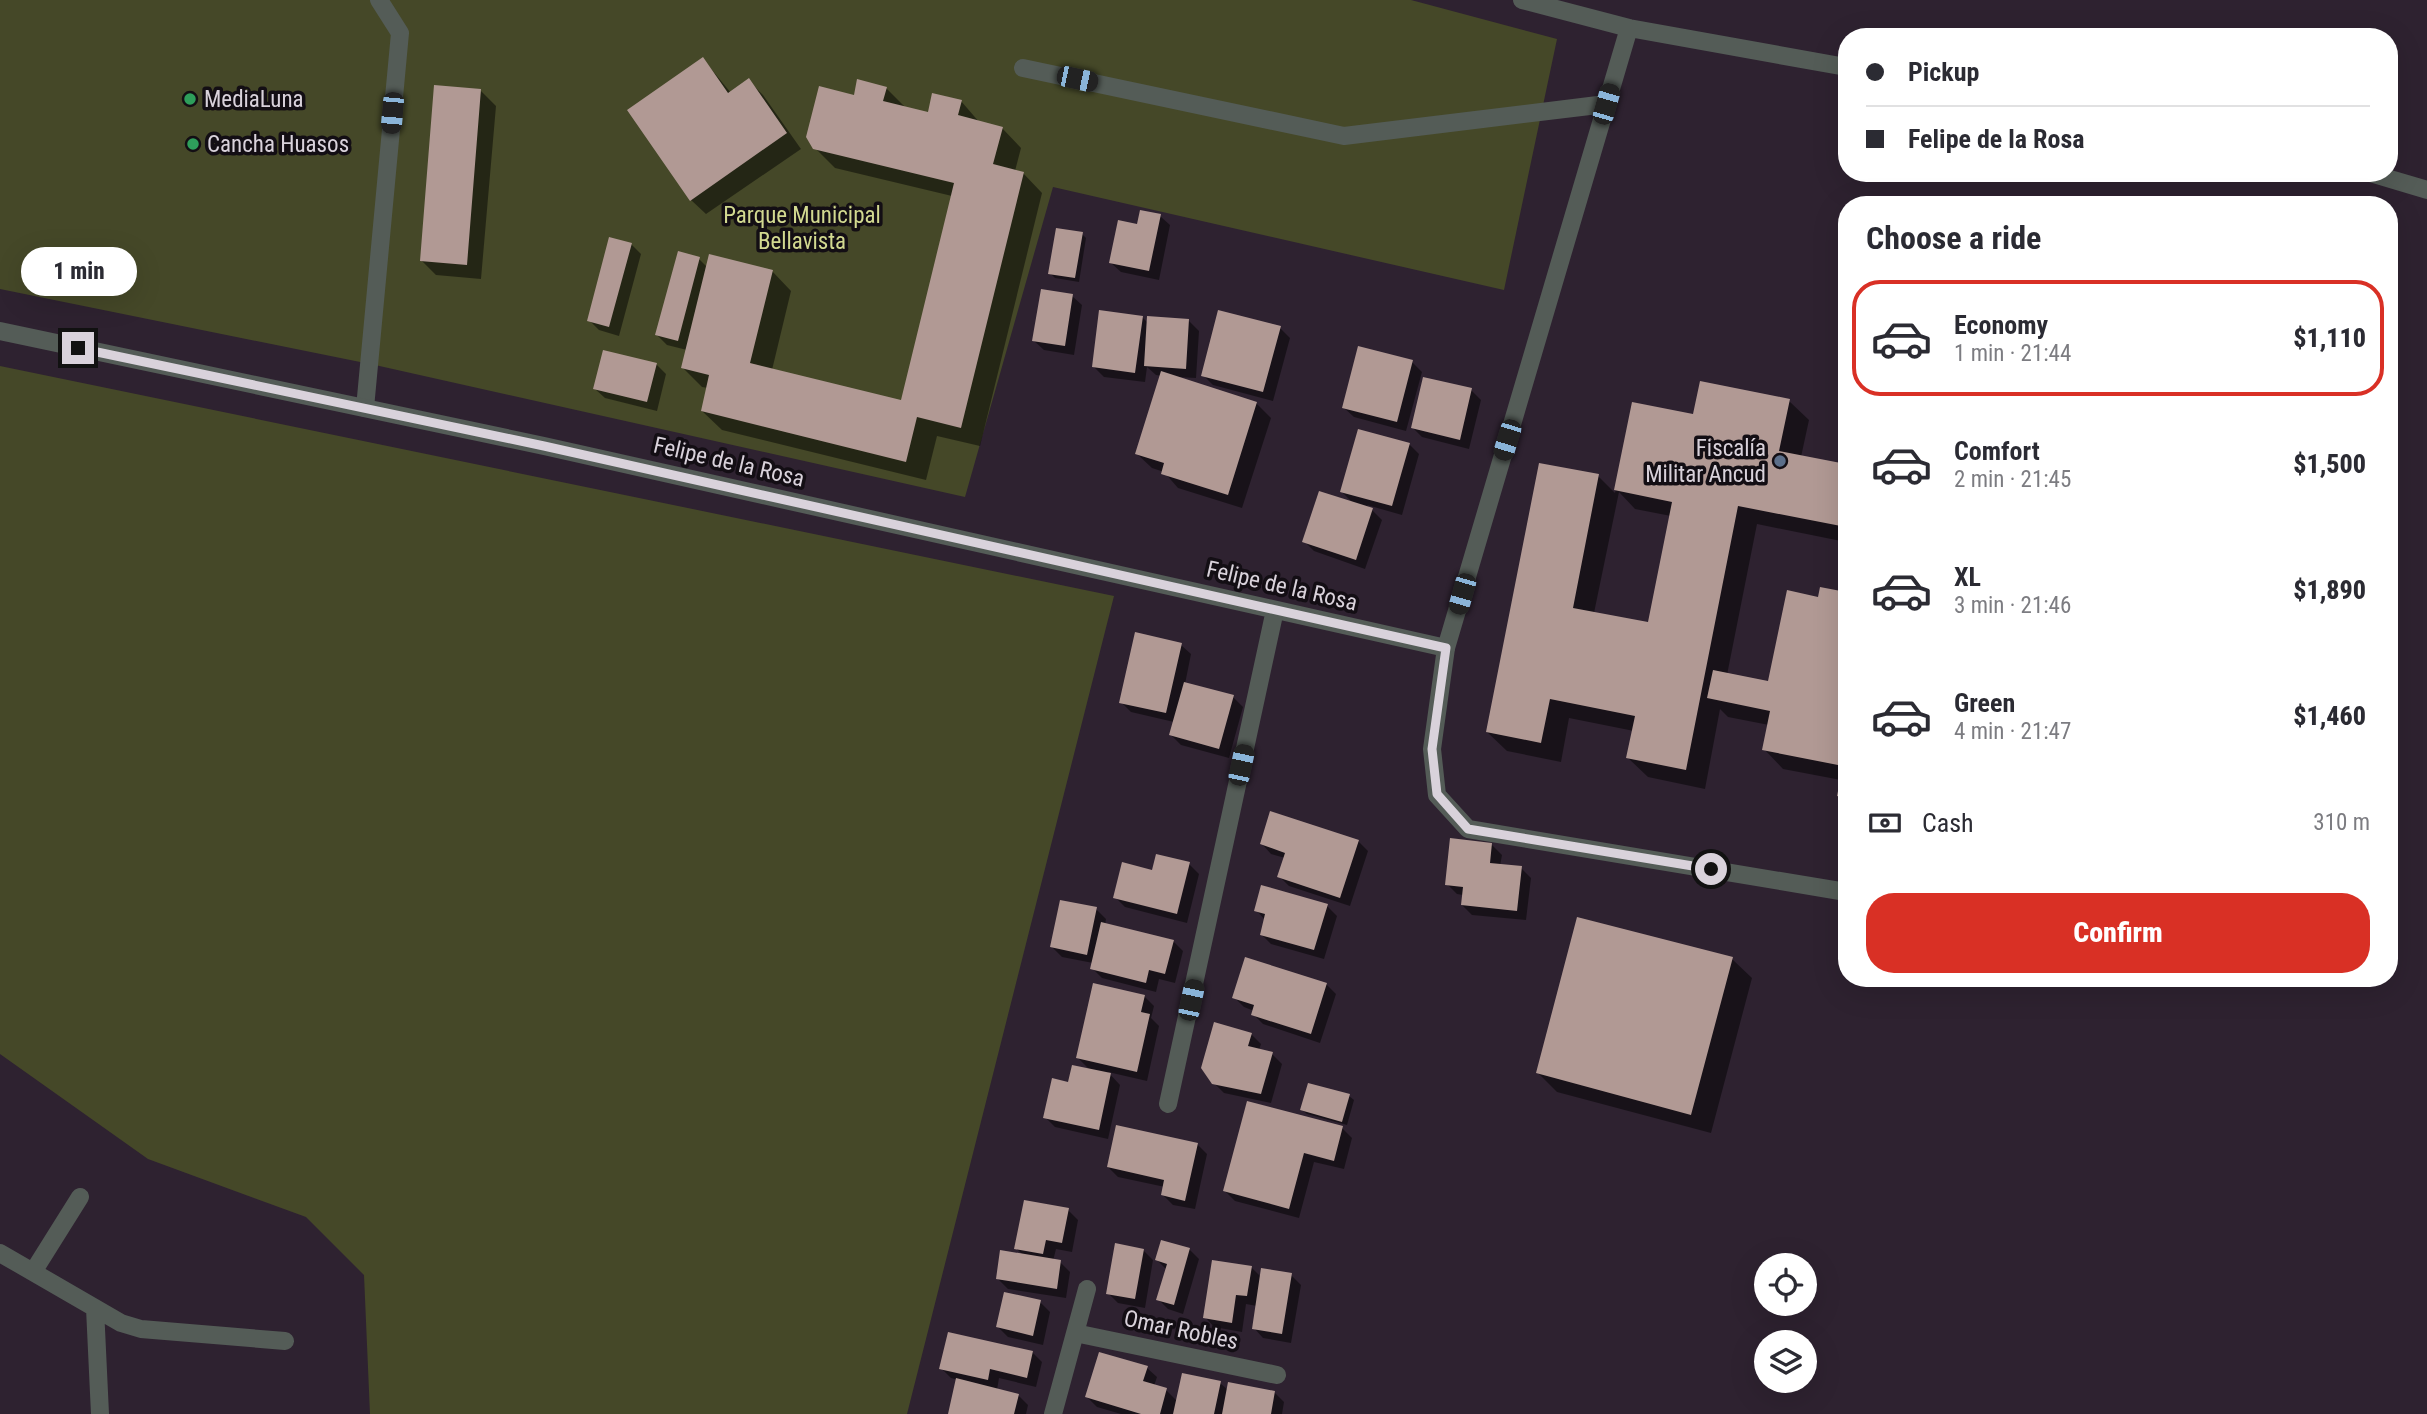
<!DOCTYPE html>
<meta charset="utf-8">
<style>
:root{--surface:#fff;--page:#f2f2f3;--text:#2b2b33;--muted:#7c7c81;--line:#e1e1e2;--accent:#d93025}
body{margin:0;font-family:"Roboto Condensed",sans-serif;background:var(--page);color:var(--text);height:100vh;display:flex;flex-direction:column;font-size:26px;white-space:nowrap}
*{box-sizing:border-box;margin:0}
p{font-size:23px;color:var(--muted)}
.icon{flex:none;width:38px;height:38px;fill:none;stroke:currentColor;stroke-width:2;stroke-linecap:round;stroke-linejoin:round}
.map{position:relative;flex:1;overflow:hidden}
.side{position:absolute;left:1838px;top:196px;width:560px;height:791px;display:flex;flex-direction:column;background:var(--surface);border-radius:28px;box-shadow:0 7px 28px #0002}
.side>*{flex:none}
.hud{position:absolute;left:1838px;top:28px;width:560px;height:154px;border-radius:28px;box-shadow:0 7px 28px #0002;display:grid;align-content:center;height:154px;padding:0 28px;background:var(--surface)}
.fabs{position:absolute;left:1754px;top:1253px;display:grid;gap:14px}
.fabs a{display:grid;place-items:center;width:63px;height:63px;border-radius:50%;background:var(--surface);box-shadow:0 7px 28px #0002;font-size:35px}
.end{position:absolute;width:32px;height:32px;margin:-16px;border:9px solid #d9d2db;background:#111;box-shadow:0 0 0 4px #111}
.from{border-radius:50%}
.bubble{position:absolute;height:49px;border-radius:24px;background:var(--surface);box-shadow:0 7px 28px #0002;font-size:23px;font-weight:800;line-height:49px;text-align:center}
.car{position:absolute;width:21px;height:42px;margin:-21px -10px;border-radius:9px;box-shadow:0 0 5px 2px #0007;background:linear-gradient(#222 24%,#8ab4d8 0 40%,#222 0 76%,#8ab4d8 0 86%,#222 0)}
.hud b{display:flex;align-items:center;gap:24px;height:66px;font-size:26px}
.hud b+b{border-top:2px solid var(--line)}
.hud i{width:18px;height:18px;background:var(--text)}
ul{padding:0;list-style:none}
li{display:flex;align-items:center;gap:21px;height:116px;margin:0 14px 10px;padding:0 14px;border:4px solid transparent;border-radius:28px}
li div{flex:1}
li b{display:block;font-size:26px}
li em{font-style:normal;font-weight:800}
li.selected{border-color:var(--accent)}
li>.icon{width:63px;height:63px;stroke-width:1.5}
h2{padding:0 28px;font-size:32px;line-height:84px}
.pay{display:flex;align-items:center;gap:18px;height:77px;padding:0 28px;font-size:26px}
.pay p{margin-inline-start:auto}
.button{display:flex;gap:14px;margin-top:auto;padding:14px 28px}
.button a{flex:1;height:80px;border-radius:28px;background:var(--accent);color:#fff;font-size:28px;font-weight:800;line-height:80px;text-align:center}
.map>svg:first-child{display:block}
.green{fill:#454828}
.shadow{fill:#0007;fill-rule:evenodd}
.building{fill:#b19994}
.lines{fill:none;stroke-linecap:round;stroke-linejoin:round}
.service{stroke:#545c57;stroke-width:18}
.minor{stroke:#545c57;stroke-width:18}
.route{stroke:#d9d2db;stroke-width:9}
.leisure-dot{fill:#2e9e5b;stroke:#130e14;stroke-width:2.5}
.service-dot{fill:#5c6f8a;stroke:#130e14;stroke-width:2.5}
.labels{text-anchor:middle;dominant-baseline:central;stroke-width:7;stroke-linejoin:round;paint-order:stroke}
.poi-label{font-size:23px;fill:#d9d2db;stroke:#130e14;text-anchor:start}
.park-label{font-size:23px;fill:#d2d990;stroke:#130e14}
.street-label{font-size:23px;fill:#d9d2db;stroke:#130e14}
</style>
<div class="map">
<svg width="2427" height="1414" viewBox="0 0 2427 1414">
<rect width="100%" height="100%" fill="#2e2230"/>
<path class="green" d="M0,0H1411L1557,39L1504,290L1053,187L965,497L375,365L0,289Z
M0,366L1114,596L907,1414H370L364,1275L306,1217L148,1159L0,1054Z"/>
<path class="shadow" d="M703,59L731,93L748,80L763,95L801,149L706,214L691,200Z
M886,88L906,108L929,114L961,101L980,123L1002,128L1021,148L1015,171L1023,173L1042,193L980,446L937,436L926,480L722,430L702,411L708,388L702,387L683,368L687,350L667,345L657,335L699,259L707,267L772,271L791,291L772,370L902,402L952,196L835,168L815,148L855,97Z
M481,91L496,106L481,279L436,275L421,260Z
M1160,216L1170,225L1159,280L1121,272L1111,263L1138,226Z
M1082,234L1086,238L1079,282L1055,278L1050,273Z
M631,244L641,254L619,336L599,330L589,320Z
M1072,296L1082,305L1074,355L1044,350L1034,341Z
M1142,317L1148,323L1189,321L1199,331L1196,378L1177,377L1256,403L1271,418L1242,508L1178,488L1164,472L1152,468L1137,454L1162,376L1156,375L1147,367L1145,382L1104,377L1094,367Z
M1280,328L1290,338L1273,401L1213,385L1203,375Z
M1412,362L1422,372L1406,431L1354,417L1344,408Z
M656,364L666,374L657,411L605,398L595,389Z
M1471,390L1481,400L1469,449L1422,437L1412,427Z
M1789,401L1809,420L1801,457L1846,466V542L1757,524L1727,675L1770,683L1819,599L1821,589L1846,594V803L1839,795L1841,780L1783,769L1764,749L1769,725L1728,717L1720,709L1705,789L1648,777L1628,758L1634,731L1569,718L1561,762L1507,751L1487,732L1598,476L1615,493L1633,404L1694,416ZM1619,492L1635,509L1671,516L1650,624L1594,613Z
M1409,444L1419,454L1402,515L1367,505L1382,520L1365,569L1314,551L1304,541L1355,505L1342,492Z
M1181,645L1191,654L1185,684L1233,697L1243,707L1229,758L1181,745L1171,735L1174,722L1131,712L1121,702Z
M1358,841L1368,851L1350,906L1289,886L1279,876L1285,858L1271,854L1262,844Z
M1492,845L1502,855L1500,866L1521,868L1531,878L1526,920L1472,915L1462,905L1463,895L1457,894L1447,884Z
M1189,864L1199,874L1187,923L1125,907L1115,897Z
M1327,906L1337,916L1324,959L1271,944L1261,934L1265,920L1256,910Z
M1096,909L1106,919L1105,925L1173,941L1183,951L1175,983L1159,979L1156,992L1102,978L1092,968L1093,963L1062,957L1052,947Z
M1732,959L1752,978L1711,1133L1557,1092L1538,1073Z
M1326,984L1336,994L1320,1043L1263,1024L1253,1014L1254,1011L1244,1007L1234,997Z
M1144,996L1154,1006L1151,1018L1159,1026L1147,1081L1108,1072L1120,1085L1108,1139L1055,1127L1045,1117L1069,1084L1091,1071L1078,1058Z
M1251,1034L1261,1044L1259,1050L1272,1054L1282,1064L1271,1103L1224,1093L1214,1083Z
M1349,1096L1354,1100L1347,1125L1307,1114L1302,1110Z
M1342,1128L1352,1138L1344,1169L1314,1162L1299,1218L1235,1201L1225,1191Z
M1197,1144L1207,1154L1195,1209L1173,1205L1163,1195L1165,1187L1118,1177L1108,1167Z
M1068,1210L1078,1220L1072,1252L1056,1249L1053,1261L1060,1262L1070,1272L1066,1298L1008,1289L998,1279L1024,1256L1016,1248Z
M1189,1249L1199,1259L1183,1314L1168,1309L1158,1299L1167,1270L1157,1260Z
M1143,1250L1153,1260L1145,1308L1118,1303L1108,1293Z
M1251,1267L1262,1278L1291,1275L1301,1285L1291,1343L1263,1338L1254,1328L1257,1306L1246,1304L1242,1332L1214,1327L1205,1317Z
M1040,1302L1050,1312L1043,1345L1008,1337L998,1327Z
M1032,1352L1042,1362L1036,1387L999,1378L997,1390L1018,1395L1028,1405L1026,1414H950L958,1380L951,1378L941,1368Z
M1147,1368L1157,1377L1154,1386L1166,1390L1177,1401L1220,1383L1228,1390L1274,1392L1284,1402L1282,1414H1121L1097,1407L1087,1397Z"/>
<path class="building" d="M703,57L728,93L749,78L787,133L690,201L627,110Z
M857,79L887,87L883,101L928,112L932,93L962,100L958,115L1003,127L993,164L1024,172L961,428L917,417L906,462L701,411L709,375L681,368L709,254L773,270L750,363L901,400L954,183L813,149L806,137L819,86L854,95Z
M434,85L481,89L467,265L420,261Z
M1140,210L1161,214L1149,271L1109,263L1118,220L1137,224Z
M1056,228L1083,232L1075,278L1048,274Z
M609,237L632,243L609,327L587,321Z
M678,251L700,257L678,341L655,335Z
M1041,289L1073,294L1065,346L1032,341Z
M1099,310L1143,316L1135,373L1092,367Z
M1218,310L1281,326L1263,392L1201,376Z
M1147,316L1189,319L1186,369L1144,366Z
M1358,346L1413,360L1397,422L1342,408Z
M603,350L657,363L647,402L593,389Z
M1161,371L1257,402L1228,495L1161,474L1164,463L1135,454Z
M1423,377L1472,388L1460,440L1411,428Z
M1700,381L1790,399L1779,451L1846,464V527L1738,506L1686,770L1626,758L1635,716L1550,699L1541,743L1486,732L1539,463L1599,474L1573,608L1648,622L1672,502L1614,490L1632,402L1693,414Z
M1358,429L1410,443L1392,506L1340,492Z
M1319,491L1373,508L1356,560L1302,542Z
M1820,587L1846,592V798L1837,796L1843,766L1762,750L1770,711L1707,698L1713,670L1768,681L1787,590L1818,597Z
M1135,632L1182,643L1166,713L1119,703Z
M1184,682L1234,695L1219,749L1169,735Z
M1270,811L1359,840L1340,898L1277,877L1285,853L1260,844Z
M1450,838L1492,843L1490,863L1522,866L1517,911L1461,905L1463,887L1445,885Z
M1156,854L1190,862L1177,914L1113,898L1122,862L1152,870Z
M1261,885L1328,904L1314,950L1260,935L1265,914L1254,911Z
M1060,900L1097,907L1087,955L1050,947Z
M1577,917L1733,957L1691,1115L1536,1073Z
M1101,922L1174,940L1165,974L1149,970L1146,983L1090,969Z
M1245,957L1327,983L1311,1034L1251,1015L1254,1005L1232,998Z
M1093,983L1145,995L1141,1012L1150,1014L1137,1072L1076,1058Z
M1214,1022L1252,1033L1248,1046L1273,1052L1261,1094L1212,1084L1201,1068Z
M1072,1065L1111,1073L1099,1130L1043,1118L1052,1078L1068,1082Z
M1308,1083L1350,1094L1342,1122L1300,1110Z
M1247,1101L1343,1126L1334,1161L1304,1153L1289,1209L1223,1191Z
M1116,1125L1198,1143L1185,1201L1161,1195L1164,1180L1107,1167Z
M1024,1200L1069,1208L1062,1243L1046,1240L1043,1254L1014,1249Z
M1161,1240L1190,1248L1174,1305L1156,1300L1167,1264L1155,1260Z
M1115,1243L1144,1249L1135,1299L1106,1294Z
M1000,1250L1061,1260L1057,1289L996,1279Z
M1212,1260L1252,1266L1247,1296L1236,1295L1232,1323L1203,1318Z
M1261,1268L1292,1273L1282,1334L1252,1329Z
M1004,1292L1041,1300L1033,1336L996,1327Z
M948,1332L1033,1351L1027,1378L990,1369L988,1380L939,1369Z
M1099,1352L1148,1366L1143,1381L1167,1388L1160,1414H1141L1085,1397Z
M1182,1373L1221,1381L1214,1414H1173Z
M956,1378L1019,1394L1014,1414H948Z
M1228,1382L1275,1391L1271,1414H1222Z"/>
<g class="lines">
<path class="service" d="M1023,68L1344,136L1606,104
M365,408L400,33L379,0
M1446,648L1432,749L1437,795L1468,829L1846,892"/>
<path class="minor" d="M1522,0L1629,28L1846,67
M2370,173L2427,190
M0,331L544,446L1446,648L1629,28
M1168,1104L1275,610
M0,1253L121,1323L141,1329L285,1341
M33,1272L80,1197
M95,1308L100,1414
M1075,1333L1277,1375
M1053,1414L1087,1289"/>
</g>
<g class="lines">
<path class="route" d="M78,348L544,446L1446,648L1432,749L1437,794L1468,829L1711,869"/>
</g>
<g class="leisure-dot">
<circle cx="190" cy="99" r="7"/>
<circle cx="193" cy="144" r="7"/>
</g>
<circle class="service-dot" cx="1780" cy="461" r="7"/>
<g class="labels">
<g class="poi-label">
<text x="204" y="99">MediaLuna</text>
<text x="207" y="144">Cancha Huasos</text>
<text x="1766" y="448" text-anchor="end">Fiscalía<tspan x="1766" dy="26">Militar Ancud</tspan></text>
</g>
<g class="park-label">
<text x="802" y="215">Parque Municipal<tspan x="802" dy="26">Bellavista</tspan></text>
</g>
<g class="street-label">
<text transform="translate(729 462) rotate(13)">Felipe de la Rosa</text>
<text transform="translate(1282 586) rotate(13)">Felipe de la Rosa</text>
<text transform="translate(1181 1330) rotate(12)">Omar Robles</text>
</g>
</g>
</svg>
<div class="fabs">
<a><svg class="icon" aria-label="locate" viewBox="0 0 24 24"><circle cx="12" cy="12" r="6"/><path d="M12 2v4M12 18v4M2 12h4M18 12h4"/></svg></a>
<a><svg class="icon" aria-label="layers" viewBox="0 0 24 24"><path d="M12 4l9 5-9 5-9-5zM3 14l9 5 9-5"/></svg></a>
</div>
<i class="end from" style="left:1711px;top:869px"></i>
<i class="end" style="left:78px;top:348px"></i>
<div class="bubble" style="left:21px;top:247px;width:116px">1 min</div>
<i class="car" style="left:1077px;top:79px;rotate:102deg"></i>
<i class="car" style="left:1606px;top:104px;rotate:16deg"></i>
<i class="car" style="left:392px;top:113px;rotate:185deg"></i>
<i class="car" style="left:1507px;top:440px;rotate:197deg"></i>
<i class="car" style="left:1462px;top:594px;rotate:196deg"></i>
<i class="car" style="left:1241px;top:765px;rotate:12deg"></i>
<i class="car" style="left:1191px;top:1000px;rotate:12deg"></i>
<div class="hud">
<b><i class="from"></i>Pickup</b>
<b><i></i>Felipe de la Rosa</b>
</div>
<section class="side">
<h2>Choose a ride</h2>
<ul>
<li class="selected"><svg class="icon" aria-label="car" viewBox="0 0 24 24"><path d="M5 17H2v-5l4-1 3-4h7l3 4 3 1v5h-3M9 17h6M6 11h13"/><circle cx="7" cy="17" r="2"/><circle cx="17" cy="17" r="2"/></svg><div><b>Economy</b><p>1 min · 21:44</p></div><em>$1,110</em></li>
<li><svg class="icon" aria-label="car" viewBox="0 0 24 24"><path d="M5 17H2v-5l4-1 3-4h7l3 4 3 1v5h-3M9 17h6M6 11h13"/><circle cx="7" cy="17" r="2"/><circle cx="17" cy="17" r="2"/></svg><div><b>Comfort</b><p>2 min · 21:45</p></div><em>$1,500</em></li>
<li><svg class="icon" aria-label="car" viewBox="0 0 24 24"><path d="M5 17H2v-5l4-1 3-4h7l3 4 3 1v5h-3M9 17h6M6 11h13"/><circle cx="7" cy="17" r="2"/><circle cx="17" cy="17" r="2"/></svg><div><b>XL</b><p>3 min · 21:46</p></div><em>$1,890</em></li>
<li><svg class="icon" aria-label="car" viewBox="0 0 24 24"><path d="M5 17H2v-5l4-1 3-4h7l3 4 3 1v5h-3M9 17h6M6 11h13"/><circle cx="7" cy="17" r="2"/><circle cx="17" cy="17" r="2"/></svg><div><b>Green</b><p>4 min · 21:47</p></div><em>$1,460</em></li>
</ul>
<div class="pay"><svg class="icon" aria-label="cash" viewBox="0 0 24 24"><path d="M3 7h18v10H3z"/><circle cx="12" cy="12" r="2"/></svg>Cash<p>310 m</p></div>
<div class="button"><a>Confirm</a></div>
</section>
</div>
